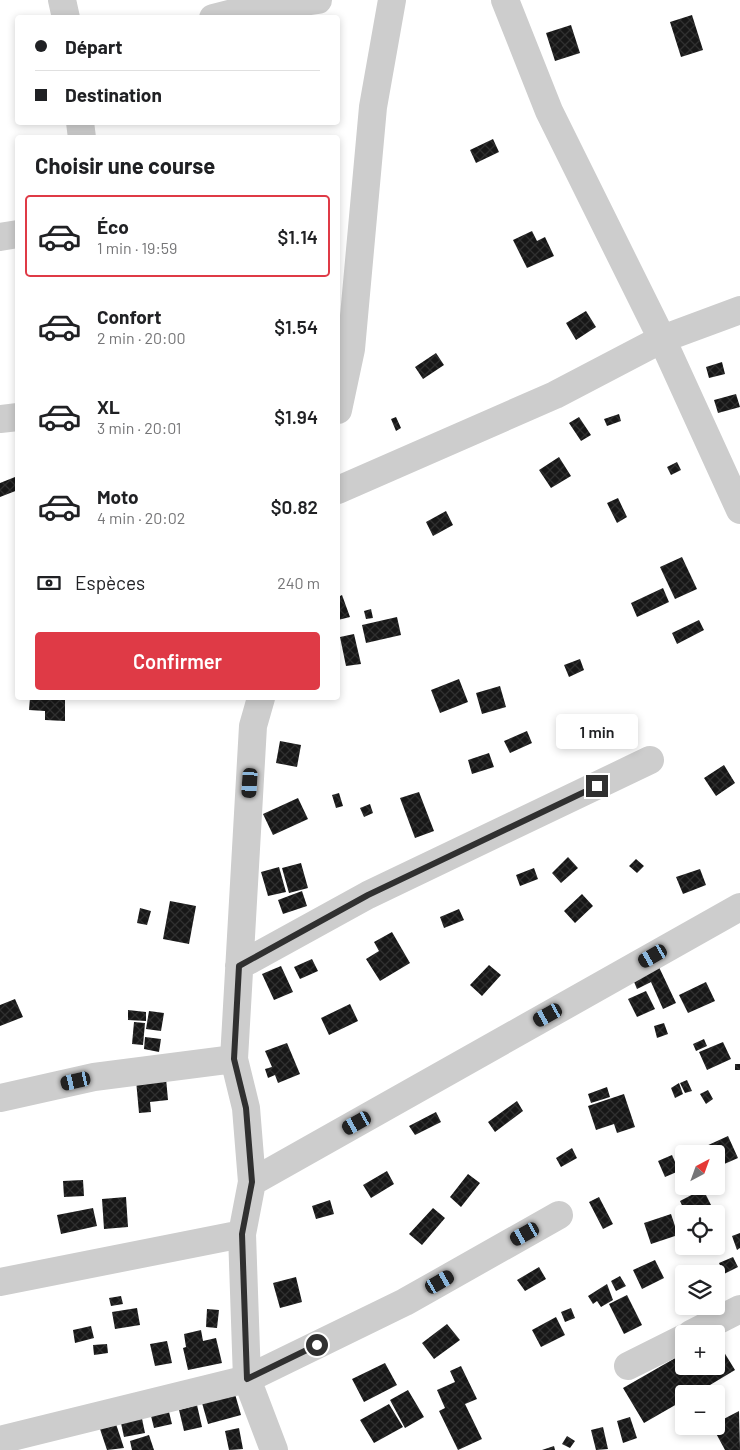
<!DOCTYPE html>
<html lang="fr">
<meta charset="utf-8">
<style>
:root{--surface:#fff;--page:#f2f2f2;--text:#202124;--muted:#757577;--line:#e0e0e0;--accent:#df3a46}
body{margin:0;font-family:Barlow,sans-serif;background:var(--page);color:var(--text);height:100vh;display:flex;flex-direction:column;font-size:19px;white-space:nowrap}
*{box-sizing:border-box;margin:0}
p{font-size:16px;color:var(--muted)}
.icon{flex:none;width:28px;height:28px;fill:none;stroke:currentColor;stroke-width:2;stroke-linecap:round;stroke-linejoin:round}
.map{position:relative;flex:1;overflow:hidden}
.panel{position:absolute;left:15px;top:135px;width:325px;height:565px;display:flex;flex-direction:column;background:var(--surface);border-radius:5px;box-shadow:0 2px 8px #0003}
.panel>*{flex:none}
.top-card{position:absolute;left:15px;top:15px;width:325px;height:110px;border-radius:5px;box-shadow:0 2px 8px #0003;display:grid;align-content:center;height:110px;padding:0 20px;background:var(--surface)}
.needle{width:32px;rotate:41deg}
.buttons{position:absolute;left:675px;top:1145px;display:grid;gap:10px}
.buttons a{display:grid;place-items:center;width:50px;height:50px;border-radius:5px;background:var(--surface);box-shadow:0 2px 8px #0003;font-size:25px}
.end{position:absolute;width:22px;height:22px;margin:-11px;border:6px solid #303030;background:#fff;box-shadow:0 0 0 2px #fff}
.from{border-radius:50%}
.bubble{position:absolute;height:35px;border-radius:5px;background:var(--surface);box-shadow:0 2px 8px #0003;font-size:16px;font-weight:600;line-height:35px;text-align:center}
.car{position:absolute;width:15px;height:30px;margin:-15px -8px;border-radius:6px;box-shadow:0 0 4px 1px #0007;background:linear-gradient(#222 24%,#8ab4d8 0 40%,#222 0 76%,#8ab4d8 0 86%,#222 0)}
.top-card b{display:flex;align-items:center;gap:18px;height:48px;font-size:19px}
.top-card b+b{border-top:1px solid var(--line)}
.top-card i{width:12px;height:12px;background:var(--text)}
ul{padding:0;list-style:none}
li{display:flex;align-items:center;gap:15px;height:82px;margin:0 10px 8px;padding:0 10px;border:2px solid transparent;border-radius:5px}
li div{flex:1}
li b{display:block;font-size:19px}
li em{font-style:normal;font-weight:600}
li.selected{border-color:var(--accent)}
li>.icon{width:45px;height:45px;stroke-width:1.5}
h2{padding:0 20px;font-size:22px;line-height:60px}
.pay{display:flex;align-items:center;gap:12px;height:55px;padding:0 20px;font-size:19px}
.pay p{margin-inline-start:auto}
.primary-button{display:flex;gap:10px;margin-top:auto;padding:10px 20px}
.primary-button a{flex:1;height:58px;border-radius:5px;background:var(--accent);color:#fff;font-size:20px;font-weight:600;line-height:58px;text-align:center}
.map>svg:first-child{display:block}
.building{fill:url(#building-cross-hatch)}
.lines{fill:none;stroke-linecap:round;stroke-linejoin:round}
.minor{stroke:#cdcdcd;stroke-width:28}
.route{stroke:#303030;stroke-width:6}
</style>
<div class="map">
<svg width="740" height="1450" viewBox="0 0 740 1450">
<defs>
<pattern id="building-cross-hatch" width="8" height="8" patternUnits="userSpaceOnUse" patternTransform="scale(1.25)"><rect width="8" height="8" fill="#171717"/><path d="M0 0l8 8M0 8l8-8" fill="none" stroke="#303030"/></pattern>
</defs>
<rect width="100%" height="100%" fill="#fff"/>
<path class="building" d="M692,15L703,50L681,57L670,22Z
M571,25L580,53L555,61L546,33Z
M493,139L499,152L476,163L470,150Z
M532,231L537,241L545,237L554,256L527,268L513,240Z
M586,311L596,327L576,340L566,323Z
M436,353L444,365L423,379L415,367Z
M722,362L725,374L709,378L706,367Z
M736,394L740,407L718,413L714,400Z
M619,414L621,421L607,426L604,419Z
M396,417L401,428L396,431L391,419Z
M579,417L591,435L581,441L569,423Z
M559,457L571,476L551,488L539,470Z
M677,462L681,470L671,475L667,467Z
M15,477L18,490L0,497V483Z
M618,498L627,517L617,523L607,503Z
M446,511L453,525L433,536L426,522Z
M682,557L697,589L675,599L660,567Z
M663,588L669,602L637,617L631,603Z
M342,595L350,617L338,620V597Z
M371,609L373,618L366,619L364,611Z
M397,617L401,635L366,643L362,625Z
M699,620L704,630L677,644L672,633Z
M354,634L361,664L346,666L340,637Z
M580,659L584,670L569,677L564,665Z
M459,679L468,702L440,713L431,690Z
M500,686L506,707L482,714L476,693Z
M30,698H65V721L45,720V711L29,710Z
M527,731L532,743L510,753L504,741Z
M280,741L301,745L297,767L276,763Z
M489,753L494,767L472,774L468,760Z
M724,765L735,783L716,796L704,778Z
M419,792L434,831L415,838L400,798Z
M339,793L343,806L336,808L332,795Z
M298,798L308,819L273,835L263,814Z
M370,804L373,813L364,817L360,808Z
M568,857L578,868L561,883L552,873Z
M636,859L644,866L637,873L629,866Z
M301,863L308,888L289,893L282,868Z
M279,867L286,892L268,896L261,872Z
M534,868L538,879L520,886L516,875Z
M700,869L706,885L683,894L676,877Z
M302,891L307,906L283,914L278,900Z
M582,894L593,906L575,923L564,911Z
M170,901L196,906L189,944L163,939Z
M140,908L151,911L147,925L137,923Z
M459,909L464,920L444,928L440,917Z
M392,932L410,963L380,981L366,959L379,951L374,942Z
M312,959L318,971L300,979L294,967Z
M489,965L501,975L482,996L470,985Z
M658,965L676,1003L663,1009L651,982L637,989L632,977Z
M281,966L293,992L274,1000L262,974Z
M706,982L715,1001L688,1013L679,995Z
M646,991L655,1009L637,1017L628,999Z
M15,999L23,1017L0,1026V1005Z
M350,1004L358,1021L329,1035L321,1018Z
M128,1010L146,1012V1021L128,1020Z
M149,1011L164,1013L161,1031L146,1029Z
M134,1022L145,1023L143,1045L132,1044Z
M664,1023L668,1034L657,1038L654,1026Z
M145,1037L161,1039L159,1052L144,1049Z
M704,1039L707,1046L696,1051L693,1044Z
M723,1042L731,1059L707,1070L699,1052Z
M287,1043L300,1074L278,1083L275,1075L268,1078L265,1069L272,1067L265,1051Z
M735,1064H740V1070H735Z
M166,1078L168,1100L150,1102L151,1112L139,1113L136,1080Z
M687,1080L692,1091L685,1093L680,1083Z
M679,1083L683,1094L675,1098L671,1088Z
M607,1087L610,1097L591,1103L588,1094Z
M708,1090L713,1099L706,1104L700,1094Z
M624,1094L635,1127L617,1133L614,1124L596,1130L588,1106Z
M517,1101L523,1111L495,1132L488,1122Z
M436,1112L441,1122L415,1135L409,1126Z
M728,1136L738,1158L722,1165L716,1152L707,1154L704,1147Z
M572,1148L577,1158L561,1167L556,1158Z
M672,1155L679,1171L665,1177L658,1161Z
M387,1171L394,1184L371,1198L363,1185Z
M468,1174L480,1183L461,1207L450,1197Z
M83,1180L84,1196L64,1197L63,1181Z
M703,1189L713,1209L702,1214H686L680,1201Z
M126,1197L128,1227L104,1229L102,1199Z
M599,1197L613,1224L603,1229L589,1202Z
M330,1200L334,1214L316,1219L312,1206Z
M93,1208L97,1226L61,1234L57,1215Z
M433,1208L445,1218L422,1245L409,1234Z
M671,1214L678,1235L651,1244L644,1223Z
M740,1233V1248L737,1250L732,1236Z
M733,1257L738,1267L724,1274L719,1263Z
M655,1260L664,1278L642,1289L633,1270Z
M539,1267L546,1279L525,1291L517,1280Z
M620,1276L626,1286L616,1291L611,1281Z
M296,1277L302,1302L280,1308L273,1283Z
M607,1284L613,1300L601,1307L597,1301L593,1304L588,1296Z
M627,1295L642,1325L624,1334L609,1304Z
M121,1296L123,1304L111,1306L109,1298Z
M137,1308L140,1325L115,1329L112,1312Z
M571,1308L575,1318L565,1322L561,1312Z
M207,1309L219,1310L217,1328L206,1327Z
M556,1317L565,1335L541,1347L532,1330Z
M447,1324L460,1340L434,1359L422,1343Z
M91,1326L94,1338L75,1343L73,1330Z
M201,1330L203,1341L216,1338L222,1363L188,1370L183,1348L186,1347L184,1334Z
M716,1339L735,1370L695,1394H684V1400L644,1423L623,1388L684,1353V1366H716Z
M167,1341L172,1363L155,1366L150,1344Z
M107,1344L108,1353L94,1355L93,1345Z
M385,1363L397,1385L364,1402L352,1379Z
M461,1366L477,1399L465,1404L482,1439L458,1450L439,1411L445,1408L437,1390L455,1382L450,1371Z
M408,1390L424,1417L405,1428L390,1400Z
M235,1394L241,1415L208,1424L202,1403Z
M389,1404L403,1427L374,1443L360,1420Z
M197,1405L202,1427L184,1431L179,1410Z
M140,1409L145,1433L124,1437L119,1414Z
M739,1411L740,1450H725L712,1426H716V1423Z
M169,1412L172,1424L154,1428L151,1416Z
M630,1417L637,1438L623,1443L617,1421Z
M115,1421L124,1448L107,1450L99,1426Z
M603,1427L608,1449L596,1450L591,1430Z
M239,1428L243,1449L229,1450L225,1431Z
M149,1435L154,1450H132L130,1441Z
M567,1436L575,1441L570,1448L562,1444Z
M554,1446L555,1450H542Z"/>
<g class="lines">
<path class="minor" d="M62,0L66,18
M505,0L549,111L662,339L740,510
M213,18L241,11L318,0
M80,122L82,138
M0,237L18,234
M338,410L351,349L373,107L392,0
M0,419L18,417
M338,490L555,395L662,339L740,310
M261,698L253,726L234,1059L246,1108L252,1182L242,1234L247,1379L274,1450
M239,966L368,895L650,760
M0,1098L94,1077L234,1059
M252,1182L740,907
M0,1282L242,1234
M691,1334L740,1309
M628,1366L684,1338
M0,1440L247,1379L405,1302L559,1215"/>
</g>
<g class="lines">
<path class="route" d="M317,1345L247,1379L242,1234L252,1182L246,1108L234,1059L239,966L368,895L597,786"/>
</g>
</svg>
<div class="buttons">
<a><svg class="needle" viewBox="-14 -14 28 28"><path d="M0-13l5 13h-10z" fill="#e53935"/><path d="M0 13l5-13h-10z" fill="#757577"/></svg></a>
<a><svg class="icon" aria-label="locate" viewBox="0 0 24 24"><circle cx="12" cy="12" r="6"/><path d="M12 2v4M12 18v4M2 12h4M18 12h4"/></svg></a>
<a><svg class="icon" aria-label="layers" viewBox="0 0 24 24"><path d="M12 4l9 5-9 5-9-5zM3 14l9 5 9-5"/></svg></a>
<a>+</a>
<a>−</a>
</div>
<i class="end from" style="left:317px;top:1345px"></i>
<i class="end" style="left:597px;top:786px"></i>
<div class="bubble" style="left:556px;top:714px;width:82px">1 min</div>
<i class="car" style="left:250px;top:783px;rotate:184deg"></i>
<i class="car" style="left:653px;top:956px;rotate:240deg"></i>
<i class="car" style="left:548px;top:1015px;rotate:241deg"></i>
<i class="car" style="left:76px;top:1081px;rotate:257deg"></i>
<i class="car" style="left:357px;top:1123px;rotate:241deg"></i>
<i class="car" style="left:525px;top:1234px;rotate:241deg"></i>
<i class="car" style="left:440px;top:1282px;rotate:60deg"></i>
<div class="top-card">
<b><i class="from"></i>Départ</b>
<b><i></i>Destination</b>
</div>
<section class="panel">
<h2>Choisir une course</h2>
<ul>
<li class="selected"><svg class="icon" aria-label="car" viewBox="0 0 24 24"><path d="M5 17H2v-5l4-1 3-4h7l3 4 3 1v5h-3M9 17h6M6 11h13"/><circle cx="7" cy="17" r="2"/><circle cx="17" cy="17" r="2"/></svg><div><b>Éco</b><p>1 min · 19:59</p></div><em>$1.14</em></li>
<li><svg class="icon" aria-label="car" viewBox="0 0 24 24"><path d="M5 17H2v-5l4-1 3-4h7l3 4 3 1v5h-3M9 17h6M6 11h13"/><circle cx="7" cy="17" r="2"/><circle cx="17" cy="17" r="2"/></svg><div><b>Confort</b><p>2 min · 20:00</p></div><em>$1.54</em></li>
<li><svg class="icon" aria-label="car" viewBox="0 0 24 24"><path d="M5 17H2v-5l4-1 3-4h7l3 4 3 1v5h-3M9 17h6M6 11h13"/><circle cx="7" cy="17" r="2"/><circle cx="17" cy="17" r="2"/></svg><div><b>XL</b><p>3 min · 20:01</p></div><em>$1.94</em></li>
<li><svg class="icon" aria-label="car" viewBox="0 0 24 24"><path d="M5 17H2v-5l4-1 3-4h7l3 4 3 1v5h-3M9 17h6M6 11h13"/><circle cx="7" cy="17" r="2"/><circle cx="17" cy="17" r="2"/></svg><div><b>Moto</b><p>4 min · 20:02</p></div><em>$0.82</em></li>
</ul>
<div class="pay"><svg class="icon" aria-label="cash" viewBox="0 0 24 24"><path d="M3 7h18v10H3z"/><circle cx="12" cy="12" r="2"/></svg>Espèces<p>240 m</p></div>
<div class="primary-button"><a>Confirmer</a></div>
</section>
</div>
